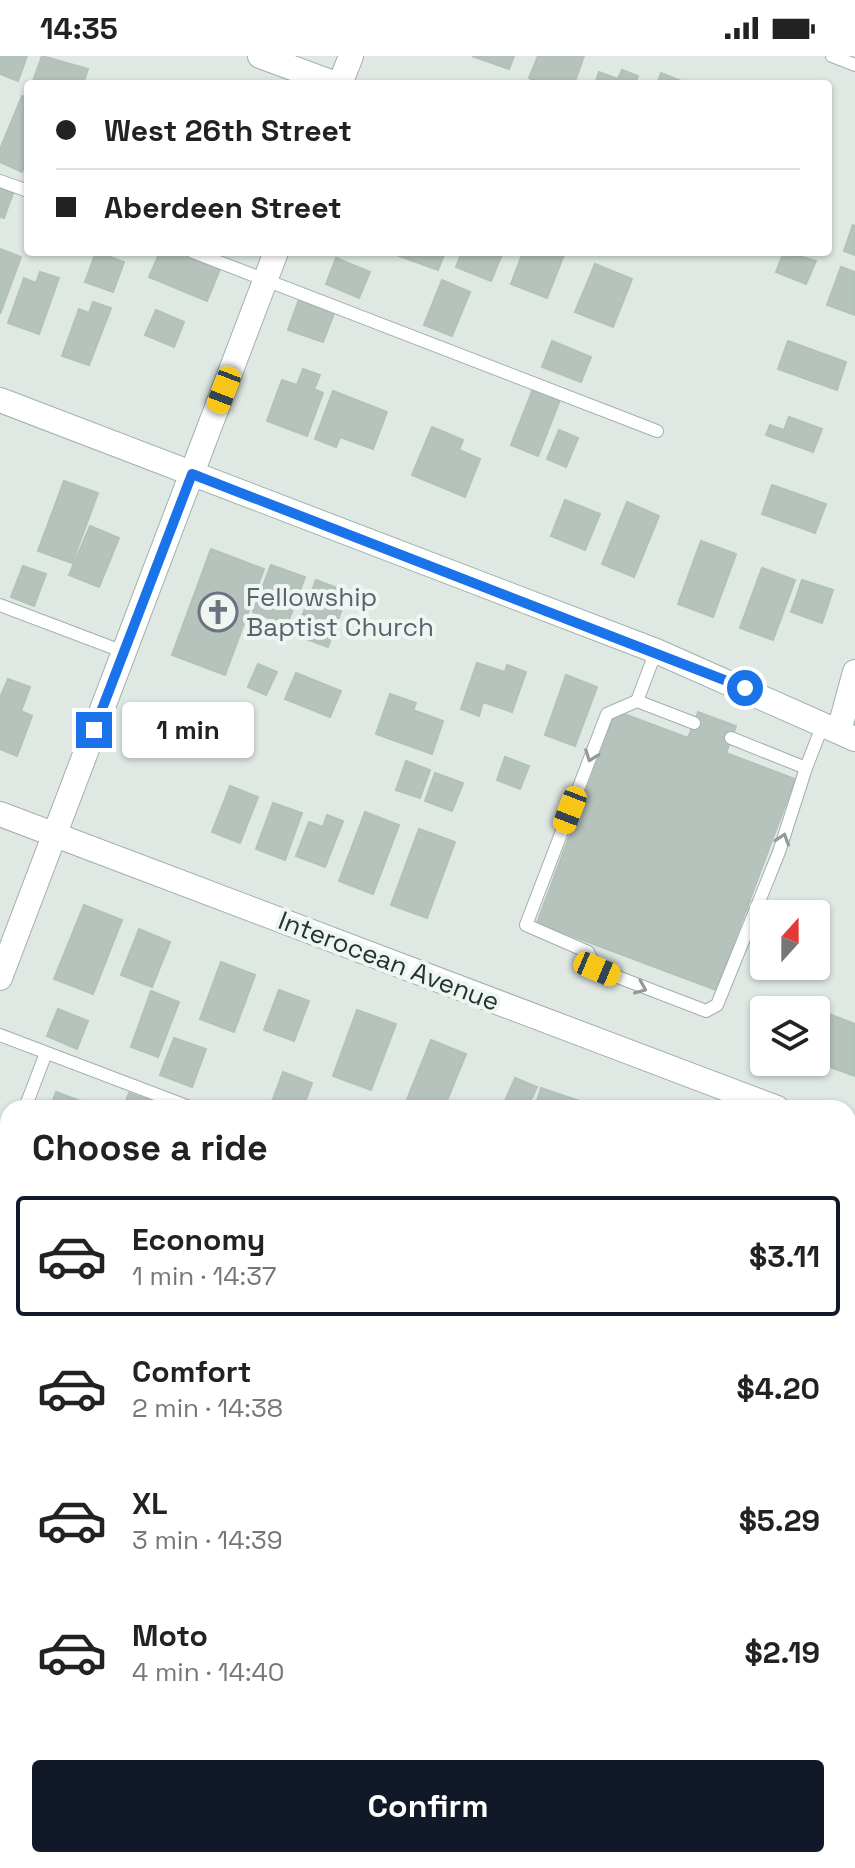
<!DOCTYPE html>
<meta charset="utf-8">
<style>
:root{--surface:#fff;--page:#f2f2f2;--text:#222;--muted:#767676;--line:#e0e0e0;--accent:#111827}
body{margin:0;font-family:"Space Grotesk",sans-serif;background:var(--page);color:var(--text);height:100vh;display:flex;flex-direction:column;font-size:30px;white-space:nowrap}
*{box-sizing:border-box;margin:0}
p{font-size:26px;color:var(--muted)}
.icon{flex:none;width:44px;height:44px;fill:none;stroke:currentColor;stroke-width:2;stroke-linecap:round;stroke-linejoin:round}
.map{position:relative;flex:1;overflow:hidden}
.details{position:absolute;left:0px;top:1044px;width:856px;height:768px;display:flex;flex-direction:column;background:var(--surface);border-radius:24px 24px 0 0;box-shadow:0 2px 6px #0004}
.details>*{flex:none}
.banner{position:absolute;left:24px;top:24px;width:808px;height:176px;border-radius:8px;box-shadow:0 2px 6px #0004;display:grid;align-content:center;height:176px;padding:0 32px;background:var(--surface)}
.needle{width:52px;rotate:21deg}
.controls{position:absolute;left:750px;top:844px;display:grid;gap:16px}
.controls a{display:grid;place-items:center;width:80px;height:80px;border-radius:8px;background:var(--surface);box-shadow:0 2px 6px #0004;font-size:40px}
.end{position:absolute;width:36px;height:36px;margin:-18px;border:10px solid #1a73e8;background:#fff;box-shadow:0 0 0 4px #fff}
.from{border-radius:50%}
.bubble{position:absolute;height:56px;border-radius:8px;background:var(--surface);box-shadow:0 2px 6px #0004;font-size:26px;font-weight:800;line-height:56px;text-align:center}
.car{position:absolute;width:24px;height:48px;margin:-24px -12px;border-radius:10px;box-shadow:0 0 6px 2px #0007;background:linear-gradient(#f5c518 24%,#345 0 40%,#f5c518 0 76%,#345 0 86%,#f5c518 0)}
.banner b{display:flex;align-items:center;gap:28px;height:76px;font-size:30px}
.banner b+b{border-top:2px solid var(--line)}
.banner i{width:20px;height:20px;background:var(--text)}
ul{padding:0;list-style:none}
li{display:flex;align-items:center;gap:24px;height:120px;margin:0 16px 12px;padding:0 16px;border:4px solid transparent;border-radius:8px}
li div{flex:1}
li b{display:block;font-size:30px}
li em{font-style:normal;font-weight:800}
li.on{border-color:var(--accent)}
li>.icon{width:72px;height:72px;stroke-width:1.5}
h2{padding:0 32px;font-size:36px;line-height:96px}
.primary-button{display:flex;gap:16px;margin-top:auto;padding:16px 32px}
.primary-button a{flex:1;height:92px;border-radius:8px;background:var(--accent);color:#fff;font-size:32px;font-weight:800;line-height:92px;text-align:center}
.status{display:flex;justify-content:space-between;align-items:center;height:56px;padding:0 40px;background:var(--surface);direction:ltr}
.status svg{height:22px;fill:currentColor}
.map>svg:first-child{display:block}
.built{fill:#cdd8d2}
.green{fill:#bad8be}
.building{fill:#b5c3bc;stroke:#b2c1b9;stroke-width:2}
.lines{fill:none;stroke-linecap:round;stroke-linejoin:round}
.lane-casing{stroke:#a3afa9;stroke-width:14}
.street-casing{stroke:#a3afa9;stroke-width:26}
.secondary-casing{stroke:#9fb3aa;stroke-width:26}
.lane{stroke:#fff;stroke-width:12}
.street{stroke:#fff;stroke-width:24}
.secondary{stroke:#fff;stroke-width:24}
.oneway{stroke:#909a97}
.route{stroke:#1a73e8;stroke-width:10}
.labels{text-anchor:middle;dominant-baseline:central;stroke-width:8;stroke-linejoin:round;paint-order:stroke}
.worship-label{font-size:26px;fill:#5b616d;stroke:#eff6f1;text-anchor:start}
.street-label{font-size:26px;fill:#22362f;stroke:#eff6f1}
</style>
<div class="status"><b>14:35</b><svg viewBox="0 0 49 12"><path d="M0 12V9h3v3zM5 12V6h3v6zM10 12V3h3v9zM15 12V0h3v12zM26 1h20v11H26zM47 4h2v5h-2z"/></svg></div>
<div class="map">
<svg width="855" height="1812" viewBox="0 0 855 1812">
<rect width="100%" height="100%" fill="#dfe8e3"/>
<path class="built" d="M0,1245L8,1248V1804H395L392,1812H0Z"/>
<path class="green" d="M0,1293L8,1296V1532L0,1526Z"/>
<path class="building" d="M0,0H27L18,25L0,18Z
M42,0L88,13L83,28H32Z
M472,0H514L509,13Z
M538,0H584L574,28H544L529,22Z
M622,14L638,20L635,28H595L599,16L618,23Z
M661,17L686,27V28H657Z
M22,40L28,43V101L22,116L0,106V93Z
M0,132L13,137L4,162L0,161Z
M853,169L855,170V199L844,195Z
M0,193L21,201L0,258Z
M96,196L124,206L113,236L85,226Z
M160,196H177L220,213L207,245L149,221Z
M397,196H445L438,214L396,199Z
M462,196H503L491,225L456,211Z
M523,196H565L547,242L511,228Z
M784,196L816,205L806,228L776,216Z
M336,202L370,216L359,242L326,228Z
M595,208L632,223L613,271L575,256Z
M841,211L855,216V259L827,249Z
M40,216L59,222L39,278L8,267L24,222L36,227Z
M442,224L470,236L452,280L424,269Z
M299,243L335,255L323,286L288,274Z
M93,246L111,252L89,309L62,300L79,253L89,257Z
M156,254L184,266L174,291L145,279Z
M552,285L591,301L581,326L542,311Z
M788,285L846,306L837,334L778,313Z
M303,313L320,319L314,333L323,337L307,380L267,365L282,324L297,329Z
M533,333L560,344L538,400L511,389Z
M333,335L387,356L373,393L340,381L336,391L315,383Z
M789,361L822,373L813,396L766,379L770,369L784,374Z
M432,371L463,384L459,394L480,403L465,441L412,419Z
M559,374L578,382L566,411L547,403Z
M64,425L98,437L72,507L38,495Z
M772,429L826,448L815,477L762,458Z
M565,444L600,458L585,494L551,480Z
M627,446L659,460L634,521L602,508Z
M90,470L119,482L99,531L69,519Z
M701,485L736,498L713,561L678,548Z
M211,493L264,513L225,619L172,599Z
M271,509L305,521L287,569L253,556Z
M23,510L46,518L34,550L11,541Z
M762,512L795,524L773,584L740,572Z
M316,524L348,536L328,591L295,579Z
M802,524L833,534L822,567L791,556Z
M477,607L505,616L507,609L526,616L512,656L483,646L479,660L461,653Z
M258,608L277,616L266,639L248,631Z
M296,617L341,635L330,661L285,643Z
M566,619L597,631L575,690L545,679Z
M8,623L30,631L21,655L32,660L17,700L0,693V642Z
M390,638L416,647L413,654L443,665L432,698L376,678Z
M616,655L688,682L698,656L736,670L726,697L795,723L716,934L537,867Z
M505,701L529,710L520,733L497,724Z
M406,705L430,714L420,742L396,734Z
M435,717L463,727L452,755L425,745Z
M230,730L258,741L240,787L212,776Z
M273,747L302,757L285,804L256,793Z
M365,756L399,769L373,838L339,825Z
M327,759L343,765L325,811L296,800L309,766L323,771Z
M419,773L455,786L427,862L391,849Z
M84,849L122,864L93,938L54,923Z
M139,873L170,886L152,931L121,919Z
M221,906L255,919L234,976L200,963Z
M279,934L309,945L294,985L264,974Z
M151,935L179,946L158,1001L131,991Z
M58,953L88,965L77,993L47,980Z
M357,954L396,968L371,1034L333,1020Z
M829,958L855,968V1020L816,1006V994Z
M174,982L206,993L192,1031L160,1019Z
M431,984L466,998L444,1052H422L406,1046Z
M283,1016L312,1027L303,1052H288L272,1046Z
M515,1022L537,1031L527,1052H502Z
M541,1032L600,1052H535Z
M56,1036L99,1052H50Z
M129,1037L171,1052H123Z
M848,1137L855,1139V1198L848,1195Z
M852,1322L855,1323V1470L848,1468V1333Z
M71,1804H320L317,1812H92Z"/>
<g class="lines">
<defs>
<path id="lane" d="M832,0L855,9
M0,125L28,135
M193,196L657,375
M0,549L124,596
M656,595L637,645L694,667
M637,645L607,658L526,869L588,896L597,913L706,955L717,949L779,796L806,712
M731,682L806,712L823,668
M0,979L192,1052
M25,1052L46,997
M0,1117L8,1096
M848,1291L855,1270
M657,1812L661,1804"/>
<path id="street" d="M260,0L336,28
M340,28L351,0
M839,675L855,616
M0,758L777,1052
M0,922L276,196
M848,1079L855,1081
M0,1229L8,1232
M848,1554L855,1556
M408,1812L411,1804"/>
<path id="secondary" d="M0,344L656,595L855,683"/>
</defs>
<use href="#lane" class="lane-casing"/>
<use href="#street" class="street-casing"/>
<use href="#secondary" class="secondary-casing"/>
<use href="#lane" class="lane"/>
<use href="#street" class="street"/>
<use href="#secondary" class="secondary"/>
</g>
<defs><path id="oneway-chevron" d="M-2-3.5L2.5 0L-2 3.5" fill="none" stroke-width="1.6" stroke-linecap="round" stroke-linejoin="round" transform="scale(2)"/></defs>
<g class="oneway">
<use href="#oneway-chevron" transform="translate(591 700) rotate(110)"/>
<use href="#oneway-chevron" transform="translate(783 783) rotate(-72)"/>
<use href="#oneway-chevron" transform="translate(641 932) rotate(23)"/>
</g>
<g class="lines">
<path class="route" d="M94,674L192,418L745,632"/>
</g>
<defs>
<symbol id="church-ring" viewBox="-11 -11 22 22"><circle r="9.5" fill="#eff6f1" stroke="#6b7280" stroke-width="1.5"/><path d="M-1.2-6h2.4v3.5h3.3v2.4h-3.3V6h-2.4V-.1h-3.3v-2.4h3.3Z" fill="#6b7280"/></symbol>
</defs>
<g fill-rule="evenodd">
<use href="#church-ring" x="196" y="534" width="44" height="44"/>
</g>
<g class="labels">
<g class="worship-label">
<text x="246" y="541">Fellowship<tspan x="246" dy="30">Baptist Church</tspan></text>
</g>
<g class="street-label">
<text transform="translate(389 905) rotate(21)">Interocean Avenue</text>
</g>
</g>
</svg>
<div class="controls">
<a><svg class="needle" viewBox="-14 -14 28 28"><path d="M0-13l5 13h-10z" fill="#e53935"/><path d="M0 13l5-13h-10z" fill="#767676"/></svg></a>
<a><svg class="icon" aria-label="layers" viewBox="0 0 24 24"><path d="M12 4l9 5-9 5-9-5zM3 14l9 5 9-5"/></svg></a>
</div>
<i class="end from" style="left:745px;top:632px"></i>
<i class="end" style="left:94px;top:674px"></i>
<div class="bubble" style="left:122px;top:646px;width:132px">1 min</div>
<i class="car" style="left:224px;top:334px;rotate:201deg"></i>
<i class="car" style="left:570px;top:754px;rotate:201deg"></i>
<i class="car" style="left:597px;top:913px;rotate:113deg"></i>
<div class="banner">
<b><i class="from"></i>West 26th Street</b>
<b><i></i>Aberdeen Street</b>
</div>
<section class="details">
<h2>Choose a ride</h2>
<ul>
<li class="on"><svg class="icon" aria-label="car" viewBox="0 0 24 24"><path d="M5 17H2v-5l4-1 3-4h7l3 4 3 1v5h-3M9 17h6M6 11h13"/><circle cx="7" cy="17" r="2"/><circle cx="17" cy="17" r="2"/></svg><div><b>Economy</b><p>1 min · 14:37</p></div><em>$3.11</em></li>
<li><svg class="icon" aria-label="car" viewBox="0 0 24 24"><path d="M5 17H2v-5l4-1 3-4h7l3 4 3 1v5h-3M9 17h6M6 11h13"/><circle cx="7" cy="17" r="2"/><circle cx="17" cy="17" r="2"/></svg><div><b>Comfort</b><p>2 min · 14:38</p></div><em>$4.20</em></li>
<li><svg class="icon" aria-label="car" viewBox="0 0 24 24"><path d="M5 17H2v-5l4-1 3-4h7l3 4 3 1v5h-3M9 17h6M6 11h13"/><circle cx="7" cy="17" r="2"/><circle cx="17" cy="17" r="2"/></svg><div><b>XL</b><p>3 min · 14:39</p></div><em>$5.29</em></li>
<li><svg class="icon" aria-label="car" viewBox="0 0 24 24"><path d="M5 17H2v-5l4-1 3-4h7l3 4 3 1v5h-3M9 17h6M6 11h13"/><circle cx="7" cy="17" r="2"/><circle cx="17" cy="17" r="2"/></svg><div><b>Moto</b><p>4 min · 14:40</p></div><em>$2.19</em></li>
</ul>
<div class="primary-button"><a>Confirm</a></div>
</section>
</div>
